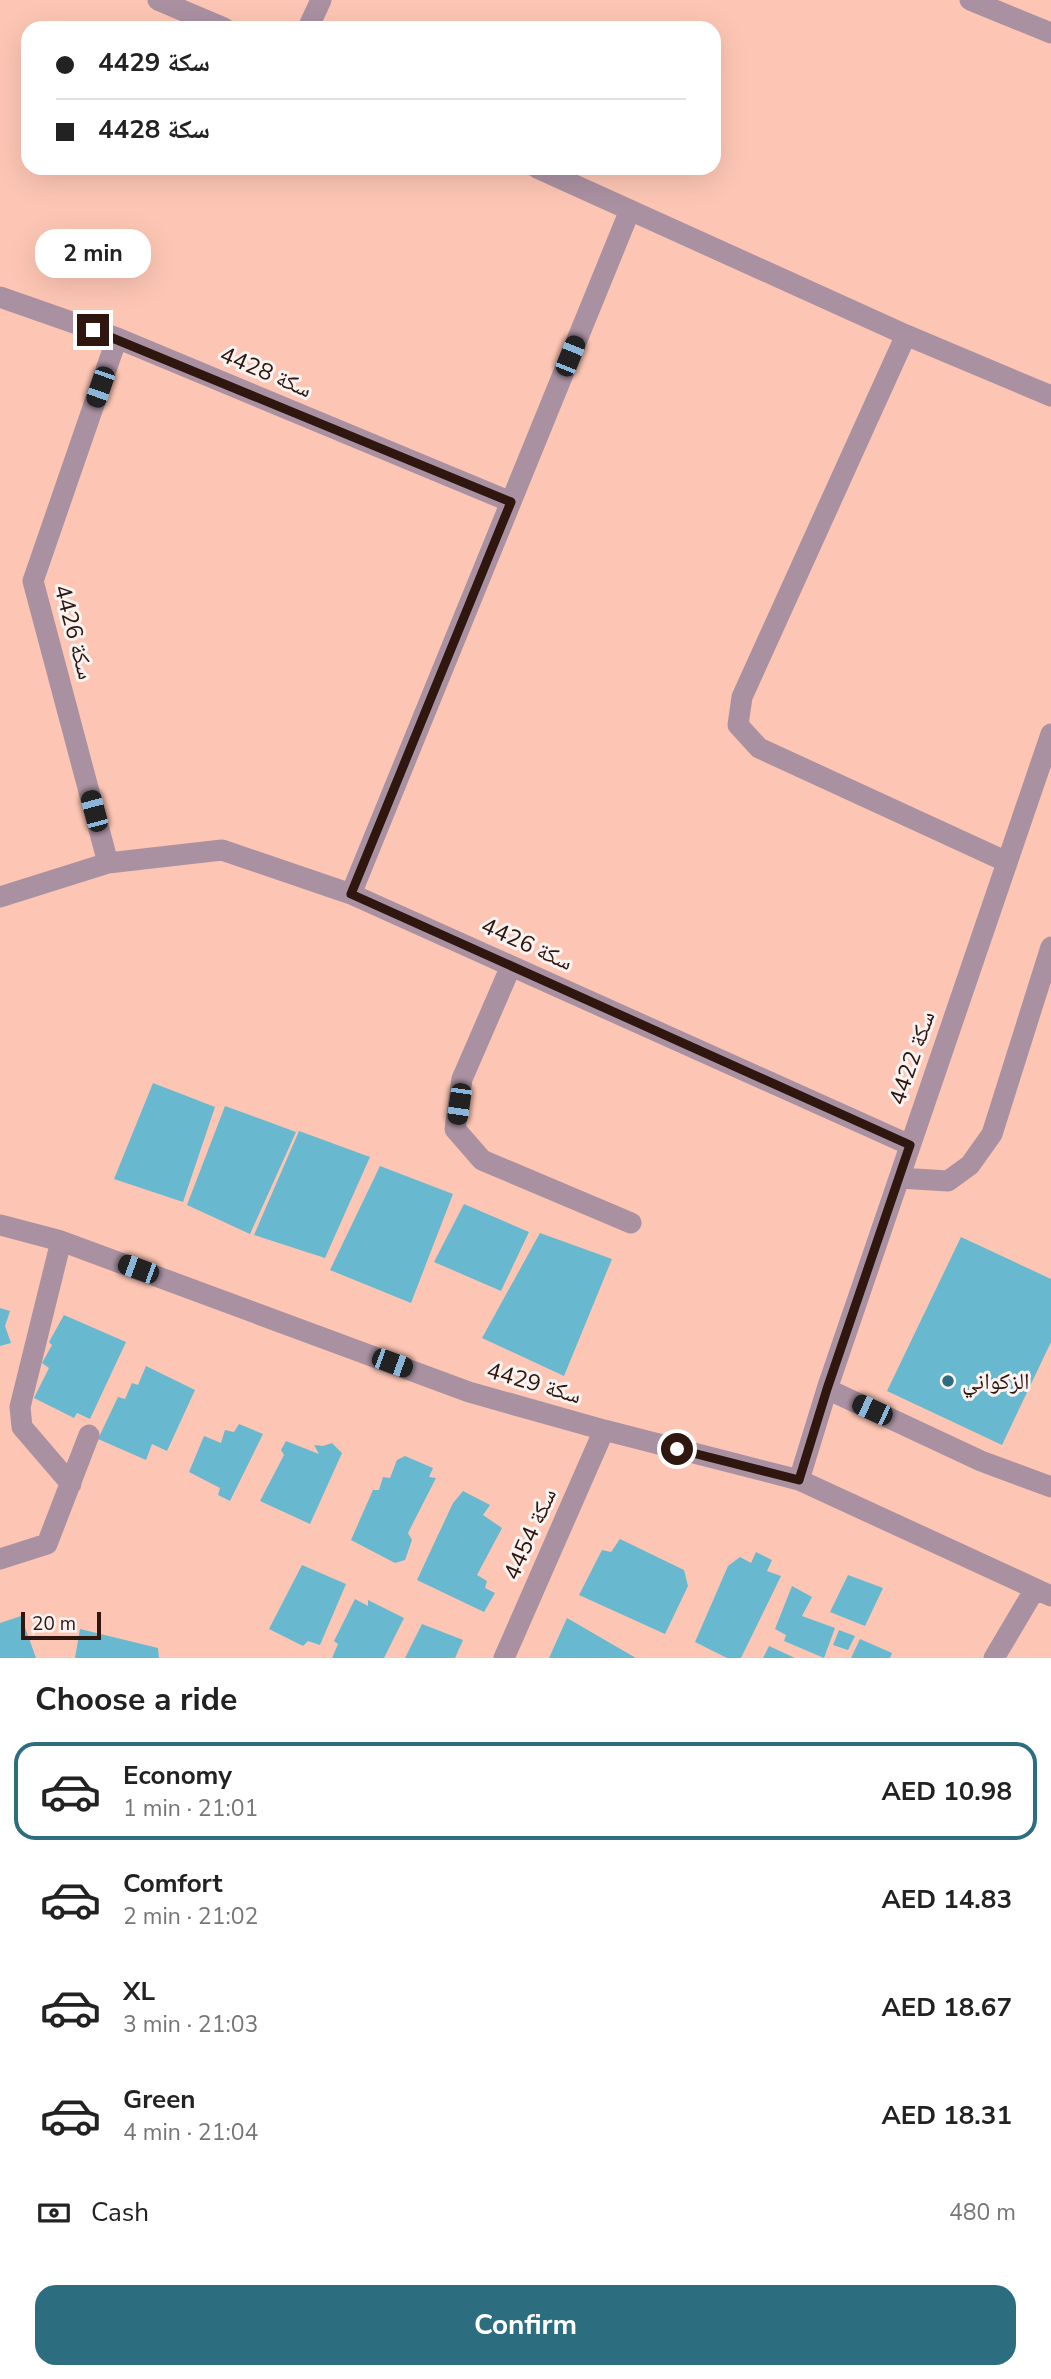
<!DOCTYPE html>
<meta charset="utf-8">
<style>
:root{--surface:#fff;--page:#f2f2f2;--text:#222;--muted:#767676;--line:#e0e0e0;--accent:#2c6e80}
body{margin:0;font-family:"Nunito Sans","Noto Naskh Arabic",sans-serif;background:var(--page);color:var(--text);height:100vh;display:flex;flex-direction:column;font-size:26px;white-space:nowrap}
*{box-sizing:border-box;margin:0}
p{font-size:23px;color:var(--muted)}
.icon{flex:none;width:38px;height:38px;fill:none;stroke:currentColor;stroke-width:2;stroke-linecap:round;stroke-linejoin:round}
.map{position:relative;height:1658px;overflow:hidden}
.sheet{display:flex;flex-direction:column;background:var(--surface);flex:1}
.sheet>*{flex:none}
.guide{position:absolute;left:21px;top:21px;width:700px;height:154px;border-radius:21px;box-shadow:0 7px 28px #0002;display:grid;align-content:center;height:154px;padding:0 35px;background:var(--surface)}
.scale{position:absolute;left:21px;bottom:18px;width:80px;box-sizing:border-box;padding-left:7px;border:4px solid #2f160e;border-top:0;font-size:19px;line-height:24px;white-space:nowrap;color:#2f160e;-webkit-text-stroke:5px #fbf3f1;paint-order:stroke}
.end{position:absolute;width:32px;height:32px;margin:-16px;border:9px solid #2f160e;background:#fff;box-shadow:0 0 0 4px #fff}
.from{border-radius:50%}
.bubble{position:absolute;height:49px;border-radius:21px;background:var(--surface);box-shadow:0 7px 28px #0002;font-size:23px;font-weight:700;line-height:49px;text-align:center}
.car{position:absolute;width:21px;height:42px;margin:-21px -10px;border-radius:9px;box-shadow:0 0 5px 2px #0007;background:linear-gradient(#222 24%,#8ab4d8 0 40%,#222 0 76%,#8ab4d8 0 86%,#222 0)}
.guide b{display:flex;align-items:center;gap:24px;height:66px;font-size:26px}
.guide b+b{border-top:2px solid var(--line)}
.guide i{width:18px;height:18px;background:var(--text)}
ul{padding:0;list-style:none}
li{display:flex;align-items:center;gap:21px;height:98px;margin:0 14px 10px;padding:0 21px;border:4px solid transparent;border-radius:21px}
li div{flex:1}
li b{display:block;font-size:26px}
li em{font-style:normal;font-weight:700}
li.current{border-color:var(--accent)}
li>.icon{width:63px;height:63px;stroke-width:1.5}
h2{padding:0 35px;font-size:32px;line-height:84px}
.pay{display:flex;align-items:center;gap:18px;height:77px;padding:0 35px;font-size:26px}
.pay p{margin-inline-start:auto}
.button{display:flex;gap:14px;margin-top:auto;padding:14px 35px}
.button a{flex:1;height:80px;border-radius:21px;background:var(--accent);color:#fff;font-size:28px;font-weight:700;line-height:80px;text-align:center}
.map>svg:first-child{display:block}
.building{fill:#68b8cf}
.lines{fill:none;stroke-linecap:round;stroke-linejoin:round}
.minor{stroke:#aa91a2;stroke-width:21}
.route{stroke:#2f160e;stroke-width:9}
.poi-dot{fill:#2c6e80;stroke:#fbf3f1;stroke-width:2.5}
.labels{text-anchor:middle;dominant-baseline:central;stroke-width:6;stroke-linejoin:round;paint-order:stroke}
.street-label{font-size:23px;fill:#2f160e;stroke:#fbf3f1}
.poi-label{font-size:23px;fill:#2f160e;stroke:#fbf3f1;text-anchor:start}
</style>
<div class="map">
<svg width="1051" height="1658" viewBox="0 0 1051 1658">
<rect width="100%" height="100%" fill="#fdc6b4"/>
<path class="building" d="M153,1083L215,1107L183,1202L114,1179Z
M225,1106L296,1132L250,1234L187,1205Z
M299,1131L370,1157L325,1258L254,1235Z
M380,1166L453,1194L411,1303L330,1270Z
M464,1204L529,1232L501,1291L434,1262Z
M540,1233L612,1259L564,1376L482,1338Z
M961,1237L1051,1279V1342L1002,1445L887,1391Z
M0,1308L10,1311L5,1326L11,1343L0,1346Z
M64,1315L126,1342L90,1419L77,1413L74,1418L34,1398L49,1368L42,1363L52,1345L49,1342Z
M146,1366L195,1390L167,1451L152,1444L146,1460L98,1439L118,1397L125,1399L132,1383L138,1385Z
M239,1424L263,1434L230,1501L218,1495L220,1488L189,1472L204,1436L221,1443L225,1430L234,1432Z
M286,1441L319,1454L314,1445L323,1446L332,1443L342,1453L310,1524L260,1501L284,1455L281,1450Z
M405,1456L433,1468L429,1477L436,1478L408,1533L412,1540L405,1560L395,1563L351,1540L373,1490H379L383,1477L390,1478L397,1460Z
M463,1491L490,1505L483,1515L502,1528L477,1575L487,1581L485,1588L495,1593L484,1612L417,1580L453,1503Z
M620,1539L684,1570L688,1586L665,1634L579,1595L602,1550L611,1552Z
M756,1552L772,1560L767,1571L781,1576L741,1658H727L695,1642L728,1566L740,1557L751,1563Z
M302,1565L346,1584L320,1645L308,1641L303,1646L269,1629Z
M848,1575L883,1588L865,1626L830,1612Z
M792,1586L812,1597L802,1616L835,1628L824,1658L784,1641L786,1635L775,1629Z
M355,1599L368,1606V1600L404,1618L384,1658H332L338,1644L334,1641Z
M21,1616L36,1658H0V1623Z
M567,1618L636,1658H549Z
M422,1624L463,1640L455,1658H405Z
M80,1629L158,1648L159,1658H75Z
M839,1630L855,1636L848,1650L833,1645Z
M860,1639L892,1653L890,1658H851Z
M769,1646L795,1658H763Z"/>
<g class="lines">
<path class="minor" d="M158,0L224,28
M970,0L1051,33
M308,28L321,0
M537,168L906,335L1051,396
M0,297L117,338L511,502
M906,335L742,697L738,725L759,748L1007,862
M108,863L33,581L117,338
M351,894L630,210
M0,897L108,863L222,850L351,894L910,1145
M511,966L462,1079L455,1129L482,1160L631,1223
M899,1178L948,1181L970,1165L992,1134L1051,947
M0,1225L61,1241L469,1392L604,1430L799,1480L1051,1596
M61,1241L20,1407L22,1427L71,1484
M827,1389L981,1461L1051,1487
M799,1480L827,1389L1051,734
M0,1559L47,1544L89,1435
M504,1658L604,1430
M994,1658L1035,1589"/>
</g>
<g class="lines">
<path class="route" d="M93,330L511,502L351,894L910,1145L827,1389L799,1480L677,1449"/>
</g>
<circle class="poi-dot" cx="948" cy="1381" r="7"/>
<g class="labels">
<g class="street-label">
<text transform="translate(266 372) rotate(23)">سكة 4428</text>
<text transform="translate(74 632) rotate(75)">سكة 4426</text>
<text transform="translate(527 944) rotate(24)">سكة 4426</text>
<text transform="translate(912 1058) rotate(-71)">سكة 4422</text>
<text transform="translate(534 1383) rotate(16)">سكة 4429</text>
<text transform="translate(530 1534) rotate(-66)">سكة 4454</text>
</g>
<g class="poi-label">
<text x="962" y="1381">الزكواني</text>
</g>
</g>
</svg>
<div class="scale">20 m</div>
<i class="end from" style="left:677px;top:1449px"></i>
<i class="end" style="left:93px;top:330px"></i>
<div class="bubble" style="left:35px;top:229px;width:116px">2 min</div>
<i class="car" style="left:570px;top:356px;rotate:22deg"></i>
<i class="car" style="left:100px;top:387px;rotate:199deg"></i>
<i class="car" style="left:94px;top:811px;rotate:345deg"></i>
<i class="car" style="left:459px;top:1104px;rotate:188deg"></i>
<i class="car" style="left:138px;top:1269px;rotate:290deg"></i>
<i class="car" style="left:392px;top:1363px;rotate:110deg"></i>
<i class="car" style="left:872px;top:1410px;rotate:295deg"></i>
<div class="guide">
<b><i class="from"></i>سكة 4429</b>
<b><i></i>سكة 4428</b>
</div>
</div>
<section class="sheet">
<h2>Choose a ride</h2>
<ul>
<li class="current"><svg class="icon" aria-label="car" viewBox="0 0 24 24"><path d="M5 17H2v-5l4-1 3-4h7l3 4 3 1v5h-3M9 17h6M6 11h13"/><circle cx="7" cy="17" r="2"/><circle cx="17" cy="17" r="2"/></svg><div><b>Economy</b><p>1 min · 21:01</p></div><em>AED 10.98</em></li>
<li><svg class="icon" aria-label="car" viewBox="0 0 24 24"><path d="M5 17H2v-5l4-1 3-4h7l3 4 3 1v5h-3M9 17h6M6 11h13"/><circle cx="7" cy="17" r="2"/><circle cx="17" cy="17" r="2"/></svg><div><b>Comfort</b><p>2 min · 21:02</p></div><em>AED 14.83</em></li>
<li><svg class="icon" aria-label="car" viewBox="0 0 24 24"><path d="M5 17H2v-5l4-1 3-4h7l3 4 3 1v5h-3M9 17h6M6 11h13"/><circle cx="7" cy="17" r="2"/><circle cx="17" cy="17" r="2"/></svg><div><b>XL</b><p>3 min · 21:03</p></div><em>AED 18.67</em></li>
<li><svg class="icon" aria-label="car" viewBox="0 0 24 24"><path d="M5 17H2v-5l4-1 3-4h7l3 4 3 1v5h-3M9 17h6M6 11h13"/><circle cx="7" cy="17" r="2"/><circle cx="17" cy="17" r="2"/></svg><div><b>Green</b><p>4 min · 21:04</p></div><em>AED 18.31</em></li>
</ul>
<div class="pay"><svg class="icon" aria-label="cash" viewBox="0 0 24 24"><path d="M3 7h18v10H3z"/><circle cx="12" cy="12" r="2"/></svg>Cash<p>480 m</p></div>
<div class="button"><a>Confirm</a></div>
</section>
